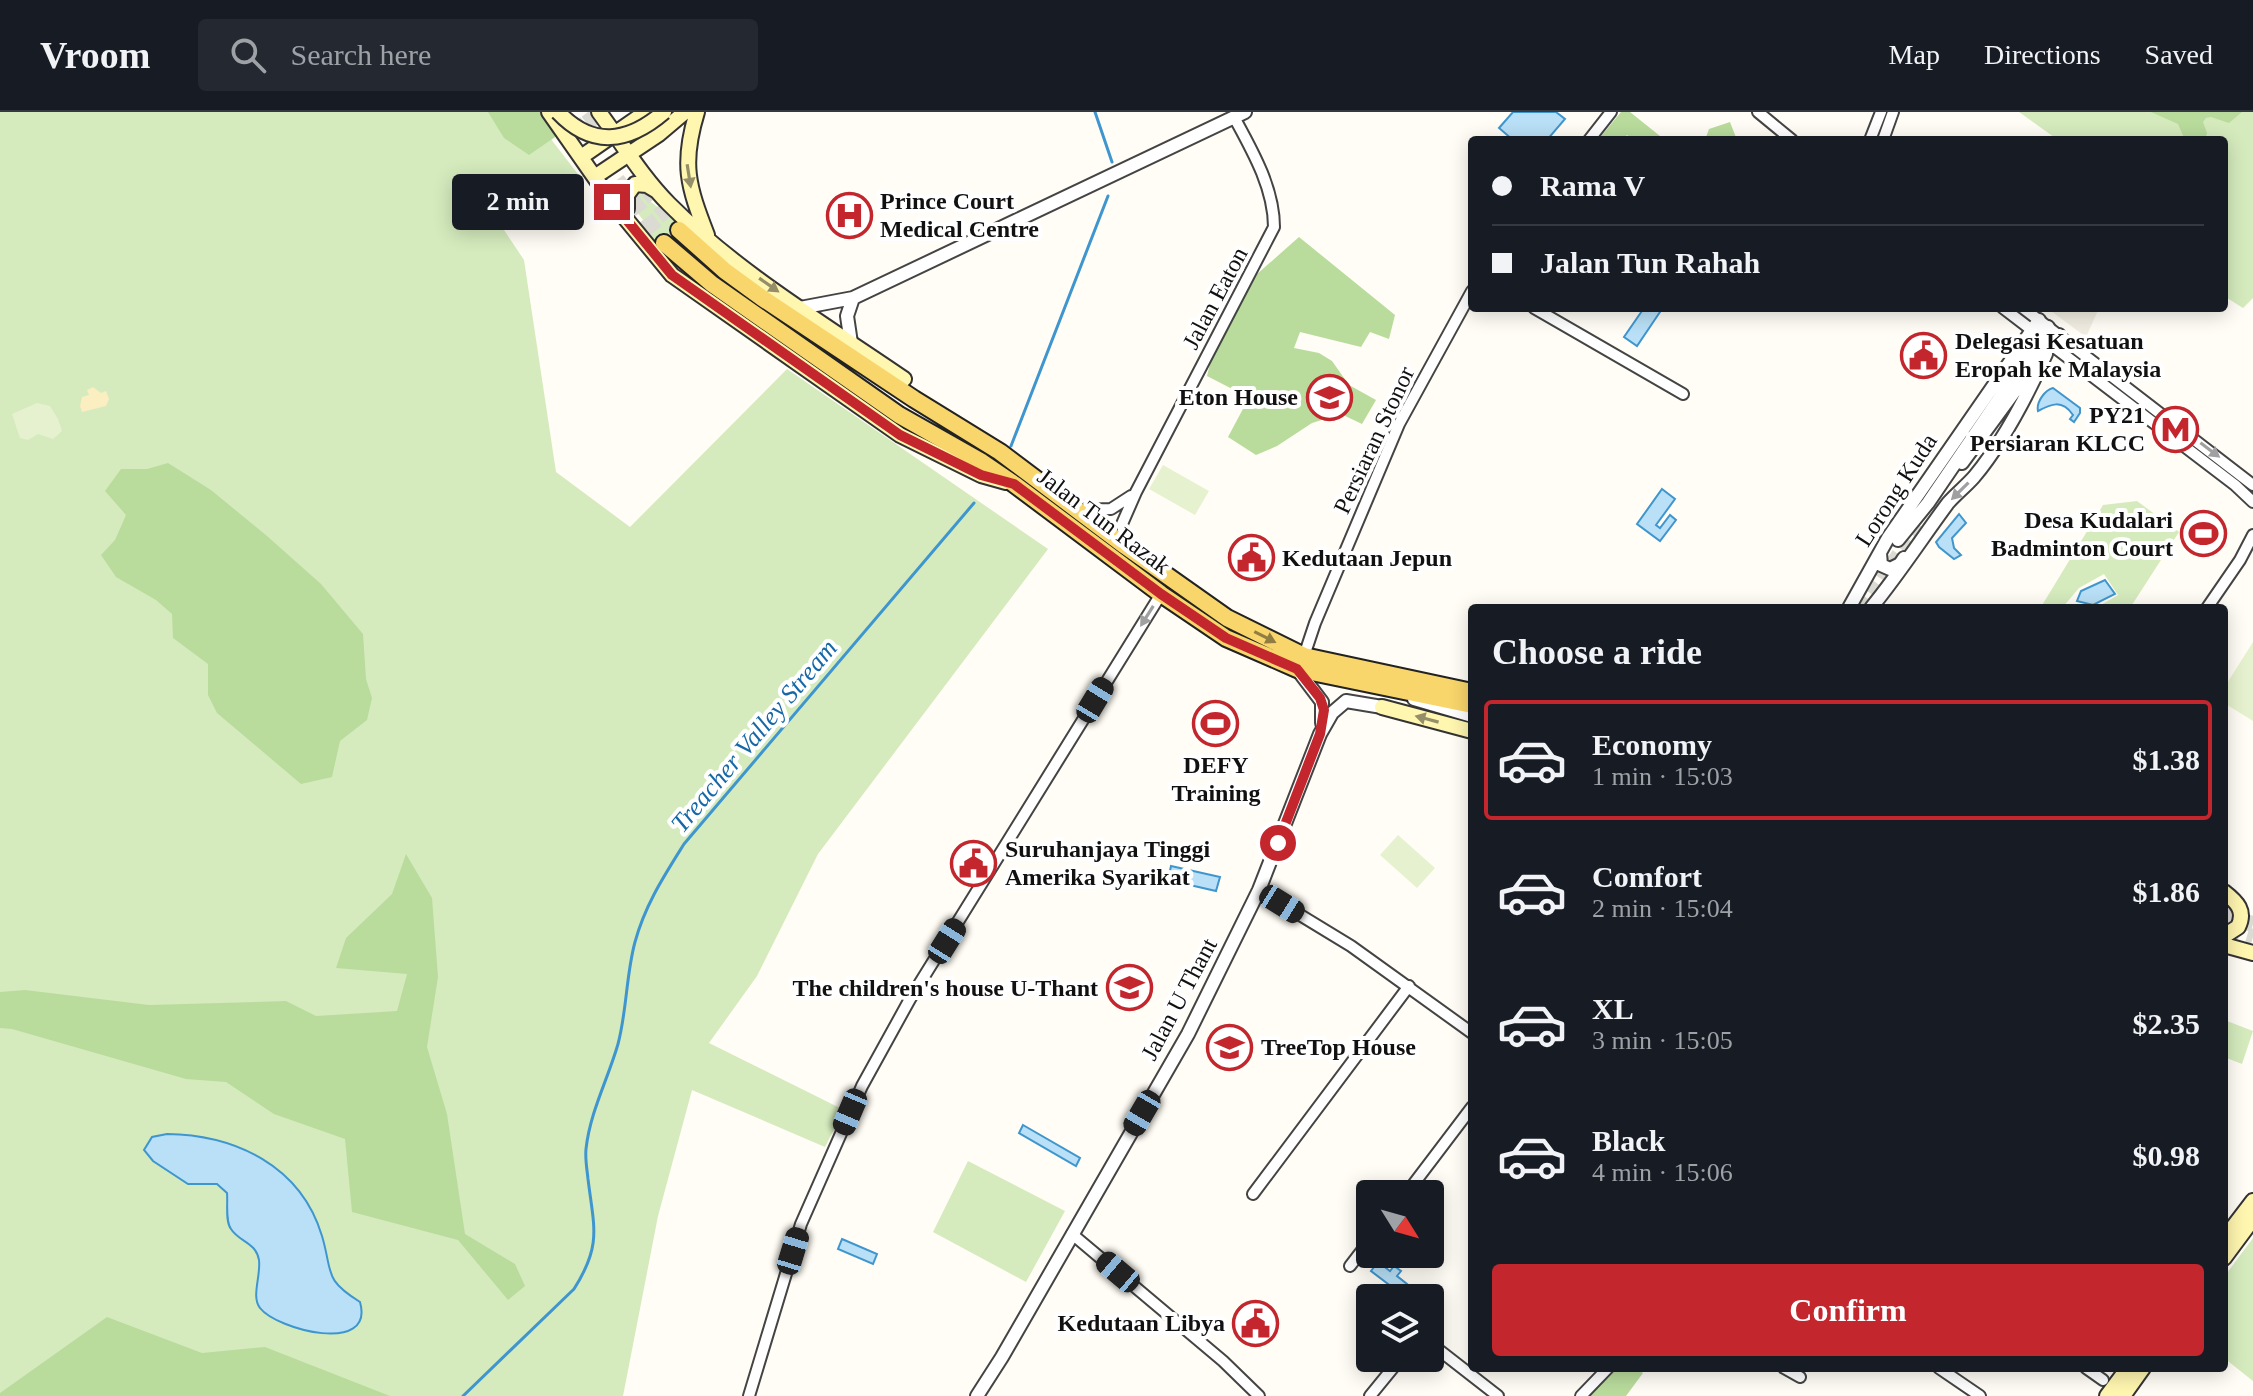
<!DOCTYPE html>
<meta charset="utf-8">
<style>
:root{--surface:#171b24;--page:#242831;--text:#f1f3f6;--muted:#9ea1a6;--line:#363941;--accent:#c4262e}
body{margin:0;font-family:Georgia,serif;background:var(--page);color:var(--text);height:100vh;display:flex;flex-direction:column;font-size:30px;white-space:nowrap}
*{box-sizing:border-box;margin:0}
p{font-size:26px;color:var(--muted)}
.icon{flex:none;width:44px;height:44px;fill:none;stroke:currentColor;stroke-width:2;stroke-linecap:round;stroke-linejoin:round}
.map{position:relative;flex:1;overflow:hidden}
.side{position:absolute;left:1468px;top:492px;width:760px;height:768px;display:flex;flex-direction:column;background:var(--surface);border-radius:8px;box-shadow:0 4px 20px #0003}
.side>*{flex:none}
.banner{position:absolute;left:1468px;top:24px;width:760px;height:176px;border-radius:8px;box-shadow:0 4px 20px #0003;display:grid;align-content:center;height:176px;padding:0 24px;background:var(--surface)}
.needle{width:52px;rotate:127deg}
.buttons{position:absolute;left:1356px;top:1068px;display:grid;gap:16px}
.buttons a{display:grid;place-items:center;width:88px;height:88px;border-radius:8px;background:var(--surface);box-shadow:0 4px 20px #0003;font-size:40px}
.end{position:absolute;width:36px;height:36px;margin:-18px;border:10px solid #c4262e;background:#fff;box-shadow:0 0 0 4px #fff}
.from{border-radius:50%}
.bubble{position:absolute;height:56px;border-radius:8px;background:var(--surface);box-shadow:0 4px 20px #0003;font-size:26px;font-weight:600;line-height:56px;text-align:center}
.car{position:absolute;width:24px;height:48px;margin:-24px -12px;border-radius:10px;box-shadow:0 0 6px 2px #0007;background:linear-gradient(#222 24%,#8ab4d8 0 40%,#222 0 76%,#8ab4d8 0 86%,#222 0)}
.banner b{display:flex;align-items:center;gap:28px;height:76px;font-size:30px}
.banner b+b{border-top:2px solid var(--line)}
.banner i{width:20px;height:20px;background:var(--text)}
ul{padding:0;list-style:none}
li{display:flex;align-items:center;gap:24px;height:120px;margin:0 16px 12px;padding:0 8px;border:4px solid transparent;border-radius:8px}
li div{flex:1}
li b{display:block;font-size:30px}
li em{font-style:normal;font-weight:600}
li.selected{border-color:var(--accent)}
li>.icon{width:72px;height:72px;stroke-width:1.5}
h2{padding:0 24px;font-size:36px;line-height:96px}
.primary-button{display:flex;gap:16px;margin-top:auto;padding:16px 24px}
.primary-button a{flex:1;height:92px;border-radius:8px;background:var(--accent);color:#fff;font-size:32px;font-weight:600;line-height:92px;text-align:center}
header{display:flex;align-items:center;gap:48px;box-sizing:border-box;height:112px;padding:0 40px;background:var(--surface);border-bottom:2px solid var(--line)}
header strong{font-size:38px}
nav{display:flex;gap:44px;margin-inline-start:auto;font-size:28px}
.search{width:560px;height:72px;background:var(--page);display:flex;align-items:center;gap:20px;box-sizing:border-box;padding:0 28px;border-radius:8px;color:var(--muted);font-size:30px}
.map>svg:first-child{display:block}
.green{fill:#d5ebbd}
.forest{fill:#b9dc9c}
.sand{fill:#fbeec1}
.pitch{fill:#e6f2cf}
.plaza{fill:#f1ede2}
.water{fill:#b9e0f7;stroke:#3f96cf;stroke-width:2}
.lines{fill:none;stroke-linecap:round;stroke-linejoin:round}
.stream{stroke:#3f96cf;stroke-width:3}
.tertiary-tunnel{stroke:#dbdad3;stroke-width:12;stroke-dasharray:12 6;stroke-linecap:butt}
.primary-tunnel{stroke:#dbdad3;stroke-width:16;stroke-dasharray:16 8;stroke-linecap:butt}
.minor-casing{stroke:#444;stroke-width:14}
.tertiary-casing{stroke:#444;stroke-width:16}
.secondary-casing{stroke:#333;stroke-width:18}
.primary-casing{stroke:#222;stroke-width:20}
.minor{stroke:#fff;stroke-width:10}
.tertiary{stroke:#fff;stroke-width:12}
.secondary{stroke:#fff6b0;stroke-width:14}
.primary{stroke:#f9d66b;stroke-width:16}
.secondary-bridge-casing{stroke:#333;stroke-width:18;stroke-linecap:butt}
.secondary-bridge{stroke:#fff6b0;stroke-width:14}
.oneway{fill:#948f68}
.oneway2{fill:#a0a0a0}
.oneway3{fill:#917d42}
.route{stroke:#c4262e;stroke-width:10}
.labels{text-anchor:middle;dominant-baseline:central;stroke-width:8;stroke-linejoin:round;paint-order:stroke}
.poi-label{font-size:24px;font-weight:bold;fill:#111;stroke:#fff;text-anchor:start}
.street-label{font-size:24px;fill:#111;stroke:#fff}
.water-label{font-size:26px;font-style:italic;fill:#1768a6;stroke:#fff}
</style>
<header>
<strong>Vroom</strong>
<div class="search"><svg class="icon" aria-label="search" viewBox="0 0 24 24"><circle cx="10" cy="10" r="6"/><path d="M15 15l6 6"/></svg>Search here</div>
<nav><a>Map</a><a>Directions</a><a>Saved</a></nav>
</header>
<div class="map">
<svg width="2253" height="1284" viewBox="0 0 2253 1284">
<rect width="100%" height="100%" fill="#fffdf5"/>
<path class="green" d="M0,0H530L581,66L504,118L524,148L556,360L630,415L787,257L1048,437L818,742L757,864L709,931L844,998L825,1035L692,978L658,1104L623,1284H0Z
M2019,0H2253V186L2243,196L2224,184V28H2058Z
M638,80L681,113L655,136L651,130L650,117L633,95L634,83Z
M2137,389L2179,420L2130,496L2099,494L2118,483L2104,462L2079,476L2062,496L2041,495L2103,393Z
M2227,909L2253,919L2242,952L2224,945V917Z
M968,1049L1065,1099L1026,1170L933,1120Z
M2253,1126V1269L2224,1246V1165Z"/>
<path class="forest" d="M488,0H542L558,23L529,43L504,26Z
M1621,0H1630L1665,28H1633L1627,23L1623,28H1598Z
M2151,0H2242L2229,11L2211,5L2206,6L2203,10L2207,21L2205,27L2185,28L2178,12Z
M1730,10L1737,28H1705L1709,17Z
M1299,125L1395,203L1389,227L1370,220L1361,235L1300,220L1294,236L1319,241L1332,249L1349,273L1376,288L1362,312L1341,302L1312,311L1277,334L1256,343L1228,325L1244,295L1242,282L1207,264L1212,244L1256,163Z
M168,351L211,378L267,424L321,472L363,522L366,567L372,586L367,608L340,629L332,665L301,672L217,601L208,583V552L173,526L172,502L156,488L116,465L101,443L115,428L126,403L105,379L121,357H147Z
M406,742L432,786L438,865L427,935L447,1002L465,1122L515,1152L525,1174L508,1188L458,1128L352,1100L345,1027L274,1002L226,970L186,967L12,917L0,916V880L25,878L149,893L286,889L316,904L397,899L407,862L336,856L346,826L392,782Z
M107,1205L202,1241L265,1235L390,1284H0V1281Z
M1614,1256H1637L1643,1261L1626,1284H1590Z"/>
<path class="sand" d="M93,275L101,281L106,279L109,287L106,294L82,300L80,294L82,285L89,283L87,278Z"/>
<path class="pitch" d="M37,291L50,294L58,307L62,319L53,327L38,322L28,328L20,326L12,302Z
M1163,353L1209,379L1195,403L1149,377Z
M2253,530V609L2224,591V576Z
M1398,723L1435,756L1417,776L1380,743Z"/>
<path class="plaza" d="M2047,196H2099L2086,225Z"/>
<path class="water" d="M1513,0H1556L1565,7L1547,28H1513L1499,16Z
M1644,196L1662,197L1637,234L1624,225Z
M2053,276L2080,296V301L2074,310L2070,307L2073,303C2062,287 2051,292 2038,299C2036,290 2045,278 2053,276Z
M1662,377L1675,387L1656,413L1660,416L1670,403L1676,408L1660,429L1637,412Z
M1959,402L1966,411L1952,426L1954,436L1961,443L1954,447L1939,435L1936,430Z
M2105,468L2115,482L2093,493L2077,489L2081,479Z
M1171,754L1220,765L1216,779L1168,768Z
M1023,1013L1080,1046L1076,1054L1019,1021Z
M167,1022C236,1023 301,1054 322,1124C333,1161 323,1167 360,1190C375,1243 277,1218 260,1196C251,1185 261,1164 259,1148C256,1130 239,1130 231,1117C225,1109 228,1091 227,1081L217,1072H188L153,1049L144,1038L152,1025Z
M842,1127L877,1142L873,1152L838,1137Z
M1378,1150L1390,1159L1394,1154L1401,1159L1397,1164L1407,1172L1400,1181L1371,1159Z"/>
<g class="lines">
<path class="stream" d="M1095,0L1112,50
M1011,334L1108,84
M463,1284L574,1177C602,1133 594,1116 588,1067C587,1057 585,1047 586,1037C590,1000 608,967 618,932C627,898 626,863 635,830C645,793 664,764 684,732L974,391"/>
<path class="tertiary-tunnel" d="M1860,496L1921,408"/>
<path class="primary-tunnel" d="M588,0L630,56
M574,10L664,131
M645,74L679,118
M2224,804L2253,812
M2224,817L2253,825"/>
<defs>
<path id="minor" d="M1758,0L1792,28
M1589,28L1611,0
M1870,28L1881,0
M1883,28L1893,0
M1534,196L1683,282
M2003,196L2235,373L2253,390
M2023,196L2253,373
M1079,398L1111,397L1131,384
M1125,433L1122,412L1136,380L1274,115C1274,76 1252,38 1234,5
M2207,496L2240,448L2253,423
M1304,544L1315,511L1399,312L1472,179
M1259,778L1351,834L1472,921
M1253,1082L1409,874
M1406,1082L1472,995
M1072,1122L1223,1249L1259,1284
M1350,1154L1370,1128
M1430,1231L1498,1284
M1784,1256L1800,1265
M1939,1256L1980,1284
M2086,1256L2103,1268
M749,1284L801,1112L862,974L910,887L1161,482
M1370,1284L1401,1246
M1581,1284L1608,1256"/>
<path id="tertiary" d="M800,196L853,186L1245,0
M851,231L847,204L853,186
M1962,351L2023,268L2059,223
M1898,428L1928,391L2048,215
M1880,441L1881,453L1890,457L1900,452L1904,446
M1849,496L1888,426L2039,208
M1871,496C1899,462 1922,426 1948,391C1956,382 1966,374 1974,365C2004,329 2027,284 2046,242
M1297,557L1322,590V611
M1414,587L1472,604
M977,1284L1002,1245L1188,922L1259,778L1320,622L1332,601L1346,589L1382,595"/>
<path id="secondary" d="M549,0L612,90L672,163L900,323L981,363L1006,370
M599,0C622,31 642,65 669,92C738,161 824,212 904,267
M697,0C681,52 688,74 707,123
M584,43L646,0
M599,62L659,22L685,0
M627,97V83L635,72L647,73L657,79
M1382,595L1472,619
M2224,780C2237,790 2246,799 2238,815L2224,824
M2224,833L2253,841
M2224,1127L2253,1089
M2224,1146L2253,1107
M2107,1284L2128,1256
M2123,1284L2143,1256"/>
<path id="primary" d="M679,118L725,159L762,186L914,287L1000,340L1125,434L1227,506L1304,544L1472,580
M664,131L712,172L899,303L982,350L1014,372L1161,482L1226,526L1297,557L1472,593"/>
</defs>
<use href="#minor" class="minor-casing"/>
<use href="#tertiary" class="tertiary-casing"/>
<use href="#secondary" class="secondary-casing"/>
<use href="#primary" class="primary-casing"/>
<use href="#minor" class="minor"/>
<use href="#tertiary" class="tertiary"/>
<use href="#secondary" class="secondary"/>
<use href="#primary" class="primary"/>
<defs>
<path id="secondary-bridge" d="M558,0C592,36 628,31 664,0"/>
</defs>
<use href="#secondary-bridge" class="secondary-bridge-casing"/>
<use href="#secondary-bridge" class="secondary-bridge"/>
</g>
<defs><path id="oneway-solid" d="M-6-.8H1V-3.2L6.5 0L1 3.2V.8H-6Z" transform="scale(2)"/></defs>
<g class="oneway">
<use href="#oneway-solid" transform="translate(689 64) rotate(81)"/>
<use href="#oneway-solid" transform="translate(769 173) rotate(35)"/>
<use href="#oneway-solid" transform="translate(1427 607) rotate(-165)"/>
</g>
<g class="oneway2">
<use href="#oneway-solid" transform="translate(2210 338) rotate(37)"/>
<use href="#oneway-solid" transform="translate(1960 379) rotate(135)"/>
<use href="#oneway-solid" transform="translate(1147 504) rotate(122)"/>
</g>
<use class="oneway3" href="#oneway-solid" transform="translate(1265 525) rotate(27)"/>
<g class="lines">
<path class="route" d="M612,90L672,163L900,323L981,363L1014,372L1161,482L1226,526L1297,557L1320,586L1324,598L1320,622L1278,731"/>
</g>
<defs>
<symbol id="hospital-ring" viewBox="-11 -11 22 22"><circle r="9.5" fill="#fff" stroke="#c4262e" stroke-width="1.5"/><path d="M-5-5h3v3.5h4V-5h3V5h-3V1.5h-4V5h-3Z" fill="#c4262e"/></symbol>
<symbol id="civic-ring" viewBox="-11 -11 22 22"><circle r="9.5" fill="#fff" stroke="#c4262e" stroke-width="1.5"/><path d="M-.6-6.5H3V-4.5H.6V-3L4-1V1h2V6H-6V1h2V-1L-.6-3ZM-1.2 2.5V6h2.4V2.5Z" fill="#c4262e"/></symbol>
<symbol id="school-ring" viewBox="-11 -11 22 22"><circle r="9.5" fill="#fff" stroke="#c4262e" stroke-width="1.5"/><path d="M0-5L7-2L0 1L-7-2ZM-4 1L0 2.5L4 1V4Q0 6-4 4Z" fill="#c4262e"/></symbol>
<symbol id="metro-ring" viewBox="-11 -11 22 22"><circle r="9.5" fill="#fff" stroke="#c4262e" stroke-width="1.5"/><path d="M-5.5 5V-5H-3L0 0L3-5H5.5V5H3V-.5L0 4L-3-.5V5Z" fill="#c4262e"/></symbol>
<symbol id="stadium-ring" viewBox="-11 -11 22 22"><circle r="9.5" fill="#fff" stroke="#c4262e" stroke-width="1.5"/><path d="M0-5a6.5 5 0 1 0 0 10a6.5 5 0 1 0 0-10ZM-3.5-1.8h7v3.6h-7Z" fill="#c4262e"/></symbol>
</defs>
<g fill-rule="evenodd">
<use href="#hospital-ring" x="824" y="78" width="51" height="51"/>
<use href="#civic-ring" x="1898" y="218" width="51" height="51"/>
<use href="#school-ring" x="1304" y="260" width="51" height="51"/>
<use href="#metro-ring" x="2150" y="292" width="51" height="51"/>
<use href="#stadium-ring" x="2178" y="396" width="51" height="51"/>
<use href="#civic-ring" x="1226" y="420" width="51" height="51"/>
<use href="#stadium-ring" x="1190" y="586" width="51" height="51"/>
<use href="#civic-ring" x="948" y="726" width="51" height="51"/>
<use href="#school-ring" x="1104" y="850" width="51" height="51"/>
<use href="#school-ring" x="1204" y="910" width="51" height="51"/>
<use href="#civic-ring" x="1230" y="1186" width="51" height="51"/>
</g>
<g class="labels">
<g class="poi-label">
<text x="880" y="89">Prince Court<tspan x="880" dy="28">Medical Centre</tspan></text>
<text x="1955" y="229">Delegasi Kesatuan<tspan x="1955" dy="28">Eropah ke Malaysia</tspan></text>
<text x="1298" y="285" text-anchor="end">Eton House</text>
<text x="2145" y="303" text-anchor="end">PY21<tspan x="2145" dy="28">Persiaran KLCC</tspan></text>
<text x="2173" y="408" text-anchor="end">Desa Kudalari<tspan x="2173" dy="28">Badminton Court</tspan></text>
<text x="1282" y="446">Kedutaan Jepun</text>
<text x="1216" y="653" text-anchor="middle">DEFY<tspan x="1216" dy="28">Training</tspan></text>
<text x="1005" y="737">Suruhanjaya Tinggi<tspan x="1005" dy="28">Amerika Syarikat</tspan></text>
<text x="1098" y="876" text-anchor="end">The children's house U-Thant</text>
<text x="1261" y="935">TreeTop House</text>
<text x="1225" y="1211" text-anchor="end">Kedutaan Libya</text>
</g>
<g class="street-label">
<text transform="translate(1215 186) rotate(-62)">Jalan Eaton</text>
<text transform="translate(1374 328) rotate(-65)">Persiaran Stonor</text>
<text transform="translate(1896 378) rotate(-57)">Lorong Kuda</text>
<text transform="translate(1104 409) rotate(37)">Jalan Tun Razak</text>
<text transform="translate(1179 887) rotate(-62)">Jalan U Thant</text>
</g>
<g class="water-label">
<text transform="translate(754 624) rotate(-50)">Treacher Valley Stream</text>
</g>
</g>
</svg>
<div class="buttons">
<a><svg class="needle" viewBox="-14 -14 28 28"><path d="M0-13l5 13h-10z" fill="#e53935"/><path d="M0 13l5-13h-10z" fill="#9ea1a6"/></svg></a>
<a><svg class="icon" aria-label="layers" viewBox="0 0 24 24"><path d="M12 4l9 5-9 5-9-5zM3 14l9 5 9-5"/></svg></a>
</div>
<i class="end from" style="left:1278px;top:731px"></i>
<i class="end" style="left:612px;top:90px"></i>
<div class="bubble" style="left:452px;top:62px;width:132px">2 min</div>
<i class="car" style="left:1095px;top:588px;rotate:31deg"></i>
<i class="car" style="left:1282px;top:792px;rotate:122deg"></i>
<i class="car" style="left:947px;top:829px;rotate:32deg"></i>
<i class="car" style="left:850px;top:1000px;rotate:203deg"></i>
<i class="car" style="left:1142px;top:1001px;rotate:210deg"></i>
<i class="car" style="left:793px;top:1139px;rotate:17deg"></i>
<i class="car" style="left:1118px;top:1160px;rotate:310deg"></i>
<div class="banner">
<b><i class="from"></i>Rama V</b>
<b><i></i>Jalan Tun Rahah</b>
</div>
<section class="side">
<h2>Choose a ride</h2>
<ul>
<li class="selected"><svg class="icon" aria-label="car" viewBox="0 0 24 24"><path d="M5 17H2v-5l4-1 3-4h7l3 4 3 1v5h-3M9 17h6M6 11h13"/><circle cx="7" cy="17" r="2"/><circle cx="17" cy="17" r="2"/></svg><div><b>Economy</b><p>1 min · 15:03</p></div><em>$1.38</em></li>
<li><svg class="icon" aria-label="car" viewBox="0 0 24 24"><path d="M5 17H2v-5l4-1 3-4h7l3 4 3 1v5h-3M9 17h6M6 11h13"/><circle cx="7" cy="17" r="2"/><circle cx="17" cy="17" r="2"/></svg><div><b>Comfort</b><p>2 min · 15:04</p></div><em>$1.86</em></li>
<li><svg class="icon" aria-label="car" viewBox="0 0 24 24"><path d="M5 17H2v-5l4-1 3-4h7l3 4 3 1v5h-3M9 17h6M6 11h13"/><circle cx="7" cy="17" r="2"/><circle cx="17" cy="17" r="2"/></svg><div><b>XL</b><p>3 min · 15:05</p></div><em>$2.35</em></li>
<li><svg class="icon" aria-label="car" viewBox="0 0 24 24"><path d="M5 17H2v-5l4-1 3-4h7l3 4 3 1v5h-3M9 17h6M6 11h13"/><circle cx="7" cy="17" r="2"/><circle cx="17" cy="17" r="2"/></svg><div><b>Black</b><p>4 min · 15:06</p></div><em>$0.98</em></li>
</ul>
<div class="primary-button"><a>Confirm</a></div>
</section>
</div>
